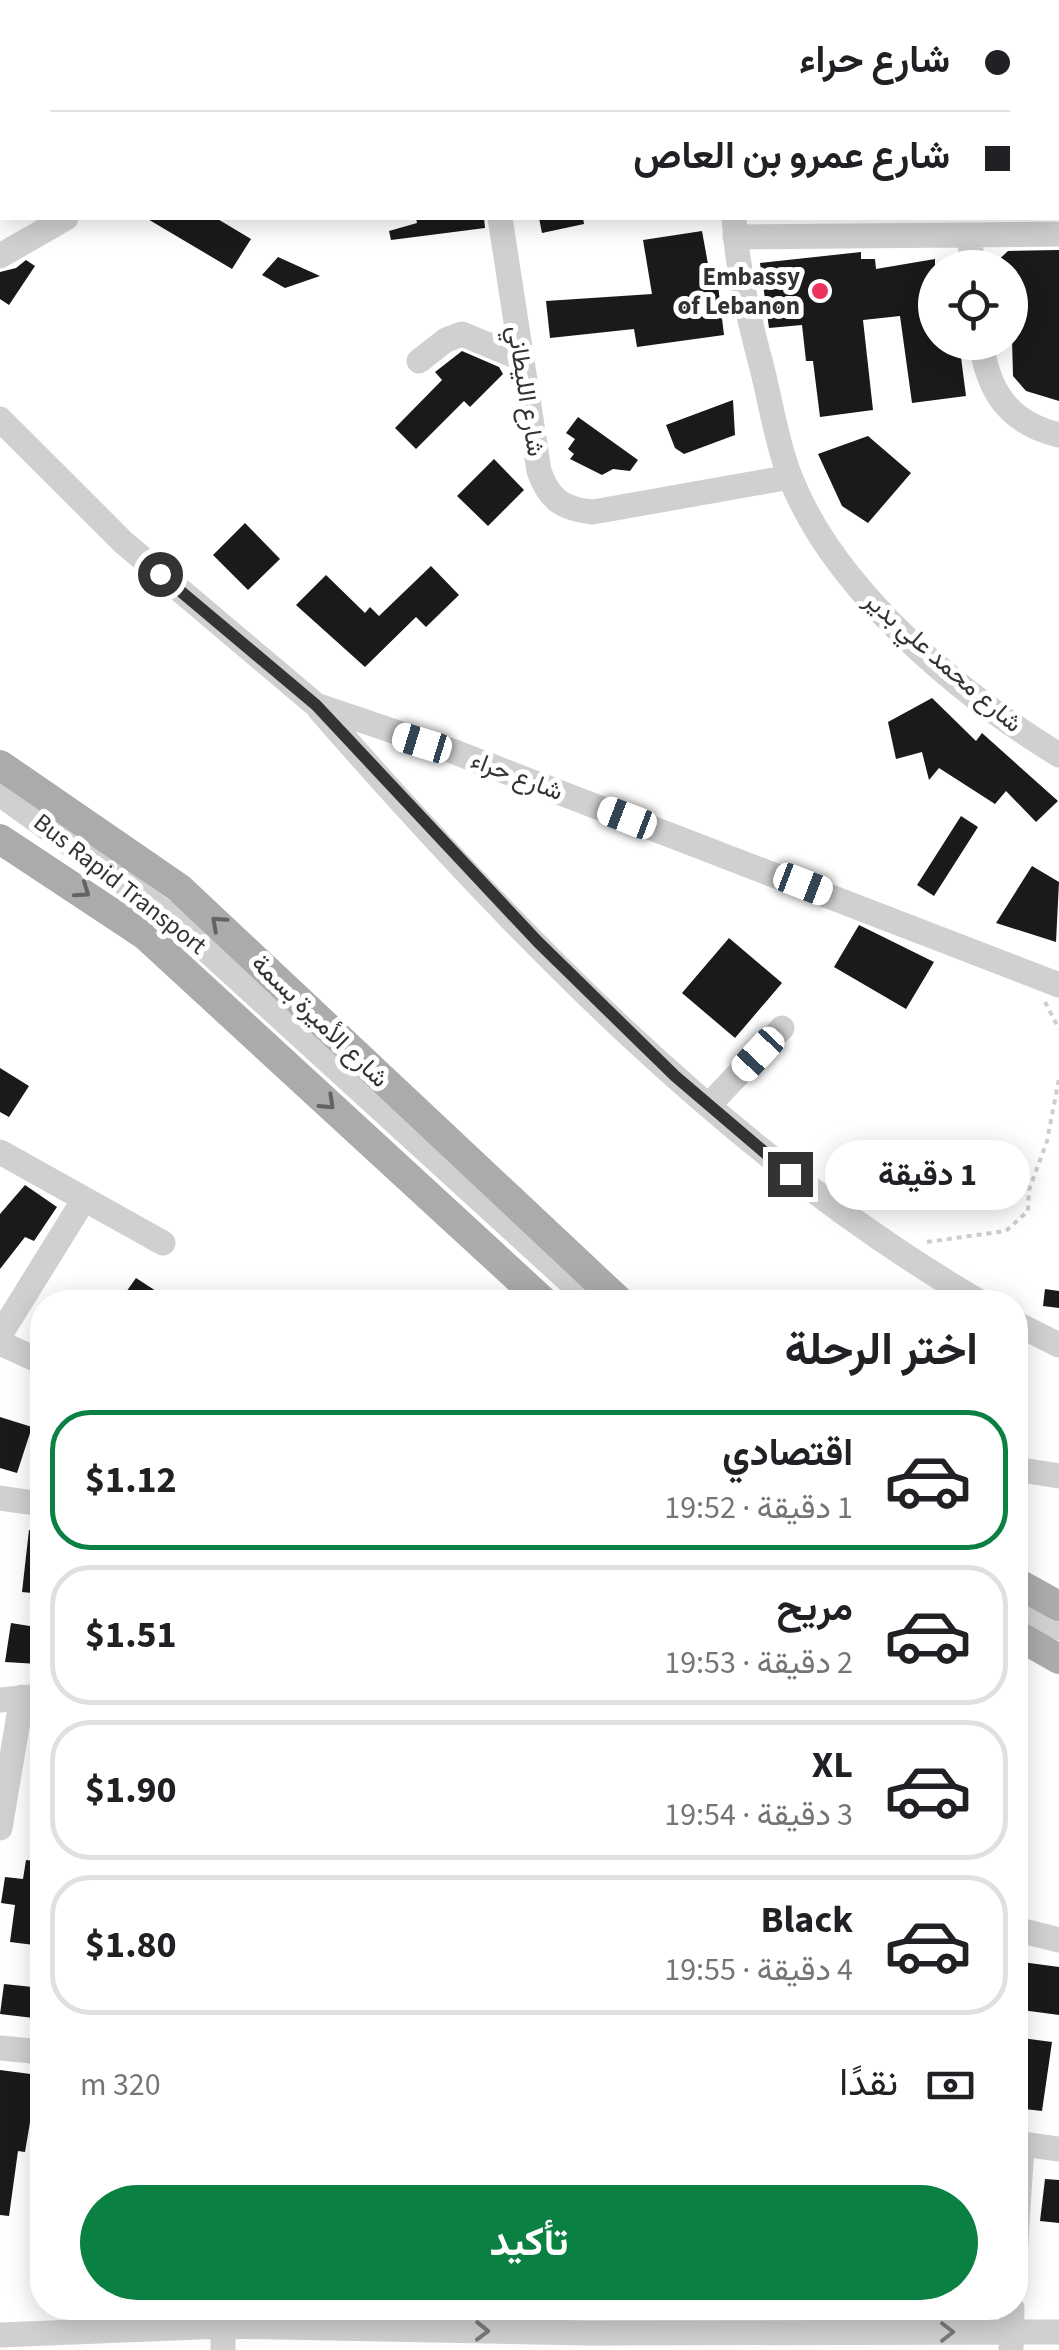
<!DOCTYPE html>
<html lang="ar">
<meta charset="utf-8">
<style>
:root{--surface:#fff;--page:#f2f2f2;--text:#202124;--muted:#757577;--line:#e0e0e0;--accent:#0b8043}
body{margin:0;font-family:"Source Sans 3",Vazirmatn,sans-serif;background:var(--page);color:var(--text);direction:rtl;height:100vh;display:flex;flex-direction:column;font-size:38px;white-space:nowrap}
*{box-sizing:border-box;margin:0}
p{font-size:32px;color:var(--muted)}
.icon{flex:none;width:55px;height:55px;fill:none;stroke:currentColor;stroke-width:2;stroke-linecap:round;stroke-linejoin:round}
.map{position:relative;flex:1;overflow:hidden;direction:ltr}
.drawer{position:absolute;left:30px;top:1290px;width:998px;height:1030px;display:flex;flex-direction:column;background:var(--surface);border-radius:40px;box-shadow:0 5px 25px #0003;direction:rtl}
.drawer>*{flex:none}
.top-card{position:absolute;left:0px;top:0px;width:1060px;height:220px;box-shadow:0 5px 25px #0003;direction:rtl;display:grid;align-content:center;height:220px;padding:0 50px;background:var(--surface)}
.tools{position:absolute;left:918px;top:250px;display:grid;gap:20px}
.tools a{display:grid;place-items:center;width:110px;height:110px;border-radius:50%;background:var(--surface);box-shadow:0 5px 25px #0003;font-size:50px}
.end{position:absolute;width:45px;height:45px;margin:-22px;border:12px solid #333;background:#fff;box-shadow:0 0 0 5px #fff}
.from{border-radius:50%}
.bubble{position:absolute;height:70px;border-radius:35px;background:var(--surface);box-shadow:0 5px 25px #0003;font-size:32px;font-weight:700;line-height:70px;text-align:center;direction:rtl}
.car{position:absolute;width:30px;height:60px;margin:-30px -15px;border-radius:12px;box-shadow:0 0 8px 2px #0007;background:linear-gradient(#fff 24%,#345 0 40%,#fff 0 76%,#345 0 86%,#fff 0)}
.top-card b{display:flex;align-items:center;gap:35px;height:95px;font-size:38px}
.top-card b+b{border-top:2px solid var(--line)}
.top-card i{width:25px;height:25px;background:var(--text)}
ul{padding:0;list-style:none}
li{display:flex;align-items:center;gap:30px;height:140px;margin:0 20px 15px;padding:0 30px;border:5px solid var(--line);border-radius:40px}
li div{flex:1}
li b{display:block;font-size:38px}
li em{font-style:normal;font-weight:700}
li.current{border-color:var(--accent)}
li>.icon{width:90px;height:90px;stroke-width:1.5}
h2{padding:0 50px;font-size:45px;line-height:120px}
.pay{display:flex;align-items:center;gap:25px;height:110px;padding:0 50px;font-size:38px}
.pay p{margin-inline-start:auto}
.action{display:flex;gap:20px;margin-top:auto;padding:20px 50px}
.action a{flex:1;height:115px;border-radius:60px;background:var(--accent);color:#fff;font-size:40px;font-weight:700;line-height:115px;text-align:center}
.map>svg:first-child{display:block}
.building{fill:#1a1a1a}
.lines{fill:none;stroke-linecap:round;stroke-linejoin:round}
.path{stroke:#cdcdcd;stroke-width:4;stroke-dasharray:5 5;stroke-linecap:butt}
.minor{stroke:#d0d0d0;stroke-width:25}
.major{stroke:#ababab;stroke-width:30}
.oneway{stroke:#636363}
.oneway2{stroke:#7a7a7a}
.route{stroke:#333;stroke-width:12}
.poi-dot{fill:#ed325d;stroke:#fff;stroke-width:4}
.labels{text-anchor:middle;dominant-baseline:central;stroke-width:10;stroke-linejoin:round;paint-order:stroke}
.poi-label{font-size:25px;font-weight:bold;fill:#333;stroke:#fff;text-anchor:end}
.street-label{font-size:25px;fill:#333;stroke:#fff}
</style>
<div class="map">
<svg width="1059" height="2350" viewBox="0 0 1059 2350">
<rect width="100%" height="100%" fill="#fff"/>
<path class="building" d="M146,218H216L251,239L232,269Z
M416,218H484L485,228L391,240L389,231L417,223Z
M539,218H583L584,224L542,233Z
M702,231L712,286L718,285L724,335L637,347L634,329L550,338L546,301L652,294L643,240Z
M1059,250V401L1026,391L1013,376L1010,268H990L1008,251Z
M861,252V259H875L876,269L935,259V342H959L966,396L912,403L900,316L863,320L873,410L820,417L813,361H806L802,325L769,328L760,263Z
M278,257L320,276L285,288L262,275Z
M26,260L35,266L9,305L0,299V272L16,268Z
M462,351L499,367L503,374L470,407L464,401L416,449L395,428L442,380L435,372Z
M733,400L735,435L684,454L675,448L666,425Z
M578,417L638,460L630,471L613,469L602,475L570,459L574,454L568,449L575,439L566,433Z
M868,436L911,473L868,523L842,506L818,454Z
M494,459L524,490L488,526L457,496Z
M245,523L280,559L248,590L213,555Z
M431,566L459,595L426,627L416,617L365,667L296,605L326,575L365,613L370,607L379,616Z
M932,698L976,741L982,733L1058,801L1036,822L1006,791L995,804L939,768L929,780L922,752L896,759L888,722Z
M961,816L978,827L934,896L917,885Z
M1032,866L1059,882L1056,942L996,923Z
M859,925L934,962L906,1009L834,967Z
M729,938L782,983L735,1038L682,993Z
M0,1068L29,1086L9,1117L0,1112Z
M25,1185L57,1207L34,1241L25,1237L0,1269V1214Z
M136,1278L173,1302H119Z
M1045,1289L1059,1291V1308L1043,1306Z
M0,1417L32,1427L17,1473L0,1468Z
M29,1530L42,1532V1594L22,1592Z
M11,1623L42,1628V1659L38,1664L5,1662Z
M26,1860L42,1862V1946L10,1942L15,1905L1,1903L5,1877L23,1879Z
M1015,1961L1059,1967V2015L1015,2009Z
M4,1984L42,1988V2019L0,2014Z
M1015,2037L1052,2042L1042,2111L1015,2108Z
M0,2070L38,2075L25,2152L18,2151L9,2216L0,2215Z
M1045,2179L1059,2180V2223L1040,2221Z"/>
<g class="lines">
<path class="path" d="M1045,1002L1059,1029
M927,1242L1006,1231L1028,1211L1029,1190L1047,1141L1059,1079"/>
<path class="minor" d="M290,0L300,2
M723,0V2
M441,2L445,0
M1058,45H1059
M500,218L539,471C549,500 563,509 593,512L790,477
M734,218C737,268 749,319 762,368C771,404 777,444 791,479C835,590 959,694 1059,755
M969,235L973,268
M735,237L1059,234
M0,256L66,218
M981,342C988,392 1009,423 1059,435
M419,361L446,340L462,334L520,358
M0,419L123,542L316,705L452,751L1059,985
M319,709C509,927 730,1157 980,1302
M0,794L167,914L592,1302
M709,1105L782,1028
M0,1152L163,1243
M1015,1323L1059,1345
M0,1335L83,1201
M0,1343L42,1362
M1015,1469L1059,1476
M0,1498L42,1504
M1015,1605L1059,1628
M0,1700L42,1696
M0,1828L22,1697
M1015,1929L1059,1940
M0,2048L42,2052
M1015,2143L1059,2149
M1015,2256L1022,2145
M0,2335L223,2326L588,2333L1059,2332
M223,2350V2308
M1011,2350L1012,2308"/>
<path class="major" d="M0,765L179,888L620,1302
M0,839L145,935L544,1302
M1015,1582L1059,1606
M1015,1634L1059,1659"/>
</g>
<defs><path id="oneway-chevron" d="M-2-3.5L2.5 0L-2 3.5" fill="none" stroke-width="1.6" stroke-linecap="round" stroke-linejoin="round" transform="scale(2.5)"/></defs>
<g class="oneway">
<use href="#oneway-chevron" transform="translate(83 891) rotate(35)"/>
<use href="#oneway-chevron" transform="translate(218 923) rotate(-138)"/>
<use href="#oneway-chevron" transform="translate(328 1103) rotate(43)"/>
</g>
<g class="oneway2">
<use href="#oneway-chevron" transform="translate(482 2331) rotate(1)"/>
<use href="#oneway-chevron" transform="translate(947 2332)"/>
</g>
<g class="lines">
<path class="route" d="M160,574L316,705L538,942L675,1076L790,1174"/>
</g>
<circle class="poi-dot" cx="820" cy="291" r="10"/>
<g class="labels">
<g class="poi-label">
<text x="800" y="277">Embassy<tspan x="800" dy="29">of Lebanon</tspan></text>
</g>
<g class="street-label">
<text transform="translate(526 391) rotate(81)">شارع الليطاني</text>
<text transform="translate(943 662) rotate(41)">شارع محمد علي بدير</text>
<text transform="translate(517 776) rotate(21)">شارع حراء</text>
<text transform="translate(120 884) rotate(38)">Bus Rapid Transport</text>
<text transform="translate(320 1021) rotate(44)">شارع الأميرة بسمة</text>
</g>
</g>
</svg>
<div class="tools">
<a><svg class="icon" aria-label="locate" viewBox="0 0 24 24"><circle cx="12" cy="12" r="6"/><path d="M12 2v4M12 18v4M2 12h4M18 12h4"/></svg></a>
</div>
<i class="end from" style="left:160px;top:574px"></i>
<i class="end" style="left:790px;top:1174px"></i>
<div class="bubble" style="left:825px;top:1140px;width:205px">1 دقيقة</div>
<i class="car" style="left:422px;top:743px;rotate:287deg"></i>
<i class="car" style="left:627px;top:818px;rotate:291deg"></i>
<i class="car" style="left:803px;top:884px;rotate:111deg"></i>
<i class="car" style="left:758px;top:1054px;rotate:223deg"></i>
<div class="top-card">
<b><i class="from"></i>شارع حراء</b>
<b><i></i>شارع عمرو بن العاص</b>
</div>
<section class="drawer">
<h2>اختر الرحلة</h2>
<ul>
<li class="current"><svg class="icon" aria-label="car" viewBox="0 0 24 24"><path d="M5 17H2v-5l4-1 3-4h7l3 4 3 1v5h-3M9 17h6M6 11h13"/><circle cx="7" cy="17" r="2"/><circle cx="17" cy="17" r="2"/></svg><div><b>اقتصادي</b><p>1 دقيقة · 19:52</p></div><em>$1.12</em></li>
<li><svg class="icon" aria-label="car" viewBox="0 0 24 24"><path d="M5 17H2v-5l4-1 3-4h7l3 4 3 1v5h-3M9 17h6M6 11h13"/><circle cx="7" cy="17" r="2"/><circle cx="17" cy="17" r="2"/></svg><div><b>مريح</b><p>2 دقيقة · 19:53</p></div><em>$1.51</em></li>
<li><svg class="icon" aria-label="car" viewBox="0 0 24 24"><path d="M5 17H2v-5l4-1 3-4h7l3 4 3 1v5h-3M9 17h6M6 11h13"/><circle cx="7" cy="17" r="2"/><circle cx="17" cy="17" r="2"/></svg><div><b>XL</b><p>3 دقيقة · 19:54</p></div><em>$1.90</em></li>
<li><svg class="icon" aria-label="car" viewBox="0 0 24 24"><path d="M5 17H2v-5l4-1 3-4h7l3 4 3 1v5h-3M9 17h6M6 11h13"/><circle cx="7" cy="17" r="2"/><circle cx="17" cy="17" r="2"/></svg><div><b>Black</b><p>4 دقيقة · 19:55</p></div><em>$1.80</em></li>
</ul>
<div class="pay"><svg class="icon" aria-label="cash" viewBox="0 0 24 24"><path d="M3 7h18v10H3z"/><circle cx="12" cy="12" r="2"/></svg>نقدًا<p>320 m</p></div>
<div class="action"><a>تأكيد</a></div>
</section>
</div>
